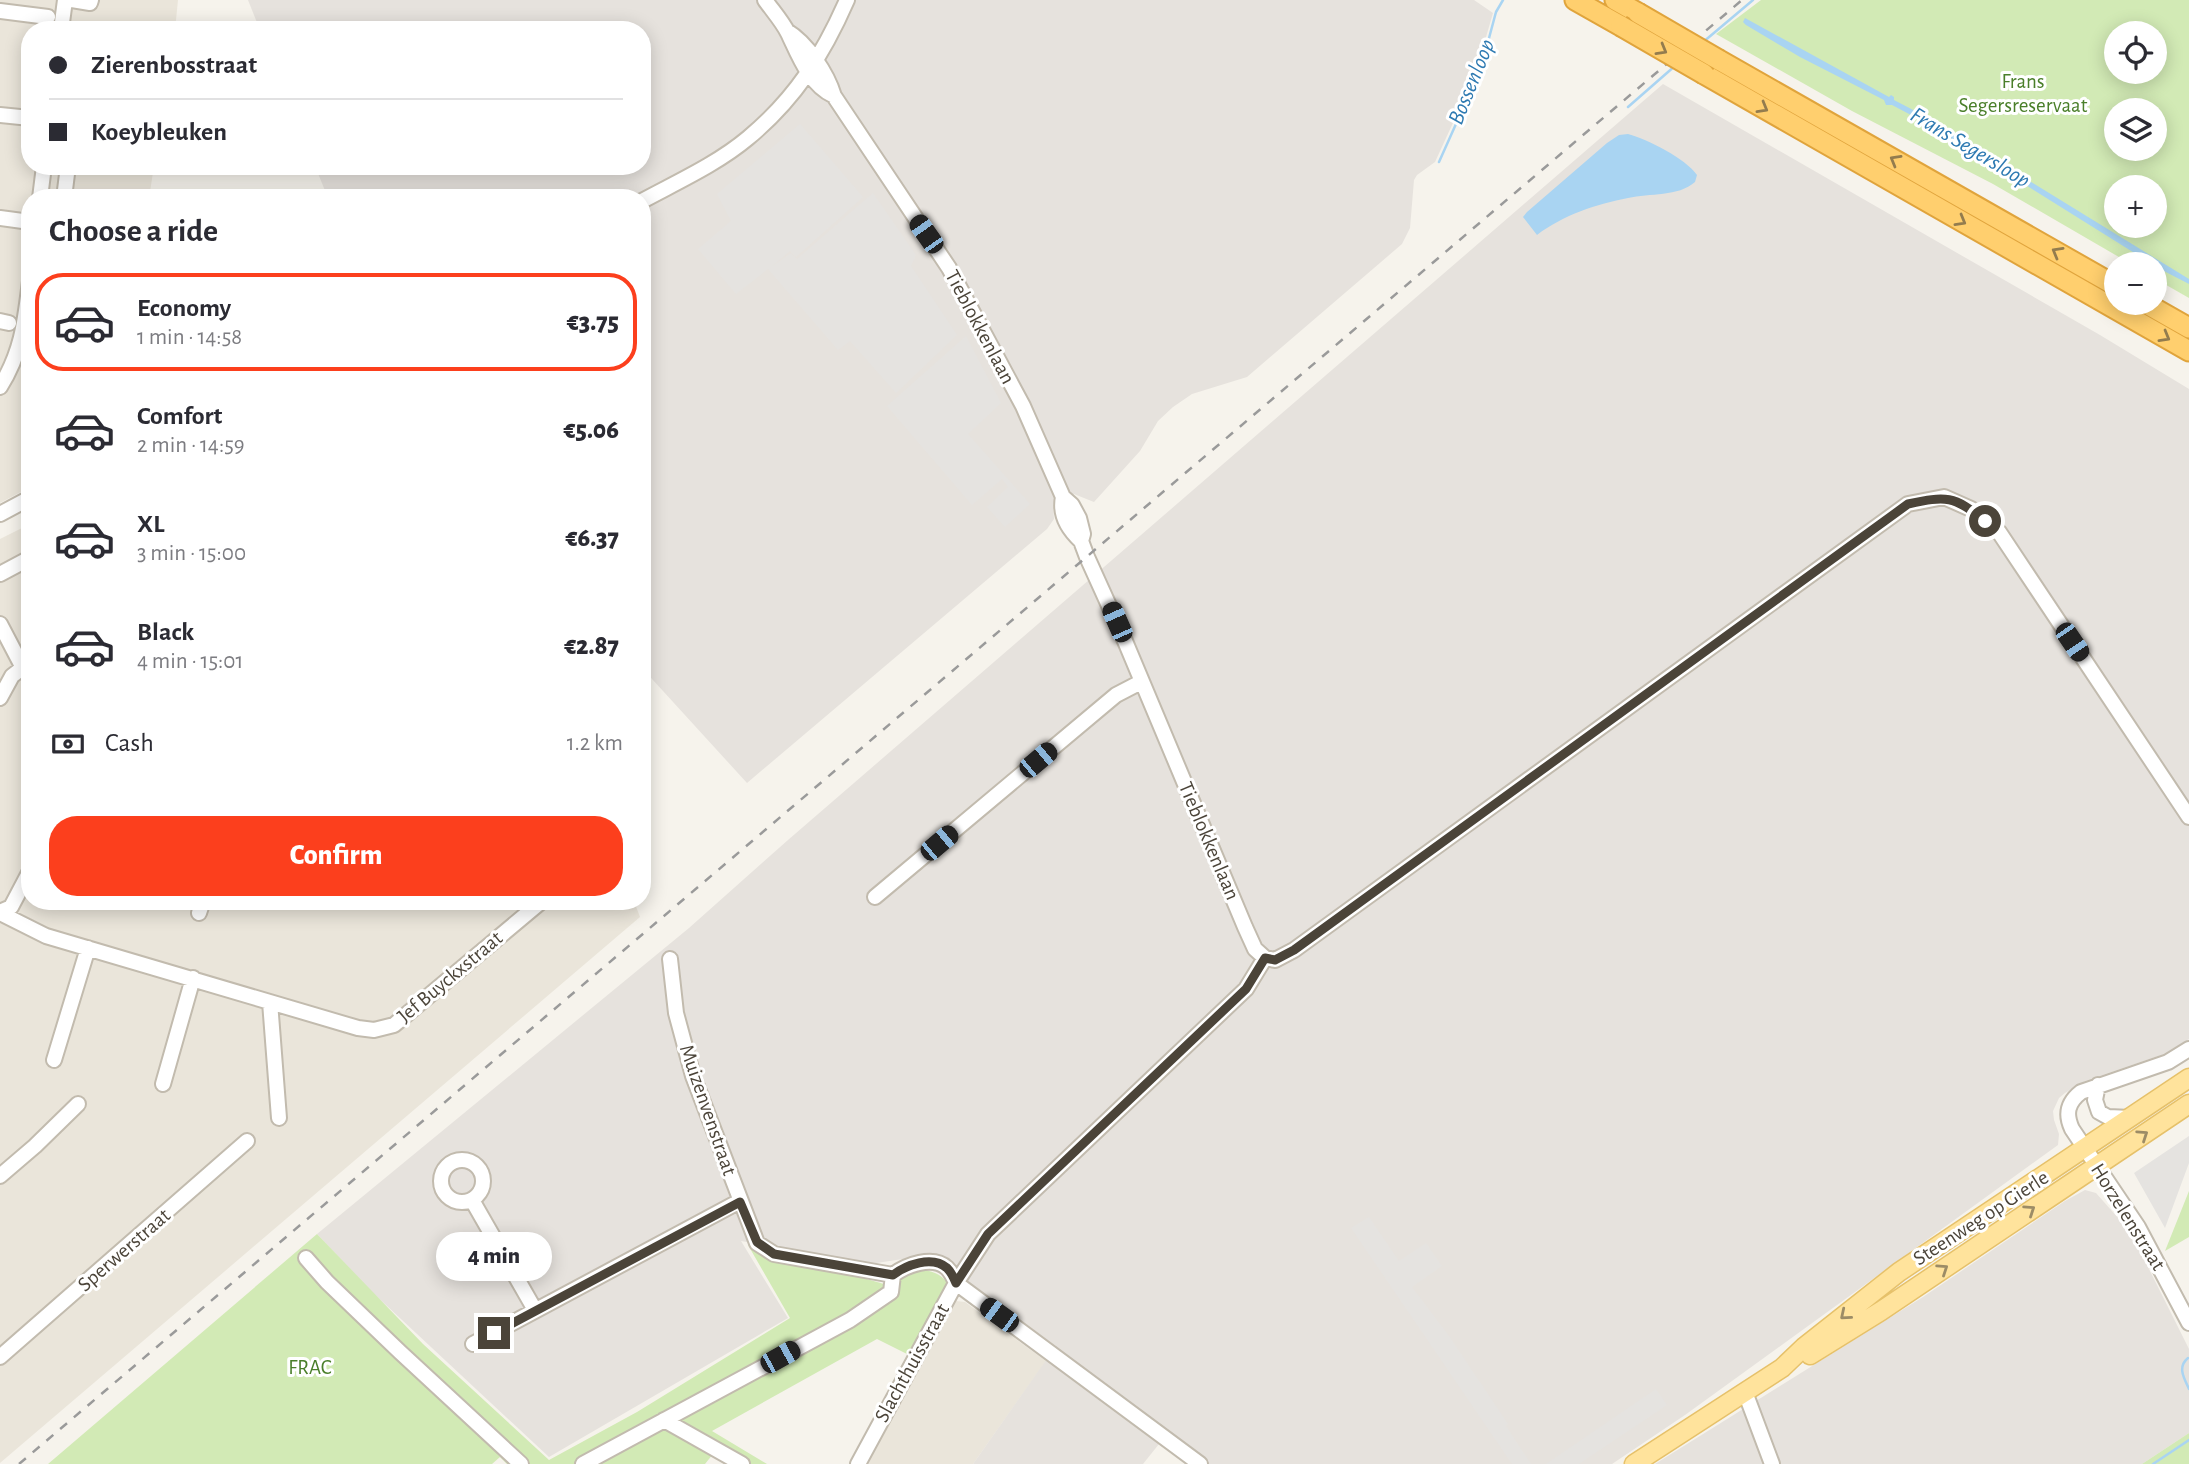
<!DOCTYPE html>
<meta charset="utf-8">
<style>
:root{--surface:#fff;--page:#f7f7f7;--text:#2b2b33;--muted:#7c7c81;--line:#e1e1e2;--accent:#fc3f1d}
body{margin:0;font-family:"Alegreya Sans",sans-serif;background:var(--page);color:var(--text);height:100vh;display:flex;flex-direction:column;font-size:26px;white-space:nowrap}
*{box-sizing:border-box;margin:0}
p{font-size:23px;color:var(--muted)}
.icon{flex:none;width:38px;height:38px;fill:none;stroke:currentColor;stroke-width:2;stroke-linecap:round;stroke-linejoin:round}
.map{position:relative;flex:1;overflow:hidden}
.details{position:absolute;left:21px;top:189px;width:630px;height:721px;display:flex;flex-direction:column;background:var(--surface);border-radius:28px;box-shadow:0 4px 18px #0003}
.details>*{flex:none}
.top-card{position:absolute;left:21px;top:21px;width:630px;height:154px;border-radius:28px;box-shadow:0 4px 18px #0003;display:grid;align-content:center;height:154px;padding:0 28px;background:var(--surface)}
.tools{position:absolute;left:2104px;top:21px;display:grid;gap:14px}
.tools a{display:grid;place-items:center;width:63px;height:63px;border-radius:50%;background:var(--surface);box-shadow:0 4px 18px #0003;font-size:35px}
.end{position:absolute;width:32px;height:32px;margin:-16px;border:9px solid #4b4439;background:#fff;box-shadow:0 0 0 4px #fff}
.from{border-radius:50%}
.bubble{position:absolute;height:49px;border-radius:24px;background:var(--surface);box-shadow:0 4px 18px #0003;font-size:23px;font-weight:800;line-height:49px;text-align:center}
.car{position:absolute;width:21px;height:42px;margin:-21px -10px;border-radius:9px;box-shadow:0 0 5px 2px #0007;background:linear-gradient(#222 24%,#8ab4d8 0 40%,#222 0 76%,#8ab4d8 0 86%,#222 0)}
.top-card b{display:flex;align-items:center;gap:24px;height:66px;font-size:26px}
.top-card b+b{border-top:2px solid var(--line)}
.top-card i{width:18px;height:18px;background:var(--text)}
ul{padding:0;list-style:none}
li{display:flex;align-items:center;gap:21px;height:98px;margin:0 14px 10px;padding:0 14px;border:4px solid transparent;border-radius:28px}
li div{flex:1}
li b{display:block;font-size:26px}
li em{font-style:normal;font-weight:800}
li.active{border-color:var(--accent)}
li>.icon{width:63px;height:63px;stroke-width:1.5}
h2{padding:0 28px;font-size:32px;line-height:84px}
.pay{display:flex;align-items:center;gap:18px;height:77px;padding:0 28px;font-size:26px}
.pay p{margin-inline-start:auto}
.cta{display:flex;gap:14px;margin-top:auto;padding:14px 28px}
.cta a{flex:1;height:80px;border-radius:28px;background:var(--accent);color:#fff;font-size:28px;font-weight:800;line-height:80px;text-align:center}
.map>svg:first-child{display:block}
.residential{fill:#eae5da}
.industrial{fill:#e6e2dd}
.green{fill:#d2eab5;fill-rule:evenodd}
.parking{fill:#e5e3e0}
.water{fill:#a9d4f2}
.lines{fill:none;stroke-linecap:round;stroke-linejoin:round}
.stream{stroke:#a9d4f2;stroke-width:2.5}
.minor-casing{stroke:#c2bbae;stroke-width:18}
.major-casing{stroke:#e6c16a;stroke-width:21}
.highway-casing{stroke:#e0a43c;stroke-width:23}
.minor{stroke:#fff;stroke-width:14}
.major{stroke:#ffe39c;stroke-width:18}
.highway{stroke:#ffcf6e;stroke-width:19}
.rail{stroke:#9a9a9a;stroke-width:2.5;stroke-dasharray:9 9;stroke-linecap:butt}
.highway-bridge-casing{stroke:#e0a43c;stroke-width:23;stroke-linecap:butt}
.highway-bridge{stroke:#ffcf6e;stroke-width:19}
.oneway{stroke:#937c4e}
.oneway2{stroke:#9c8c66}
.route{stroke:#4b4439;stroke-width:9}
.labels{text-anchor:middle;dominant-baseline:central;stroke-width:6;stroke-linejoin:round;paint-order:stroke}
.park-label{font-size:21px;fill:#4a7f2a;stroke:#fff}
.street-label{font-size:21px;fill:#4b4439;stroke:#fff}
.water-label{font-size:23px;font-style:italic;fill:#2e7ab2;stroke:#fff}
</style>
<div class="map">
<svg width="2189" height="1464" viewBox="0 0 2189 1464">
<rect width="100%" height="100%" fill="#f6f3ec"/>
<path class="residential" d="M0,0H178L175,30H30V166H154L149,198H30V487L0,503Z
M30,524V901H634L640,917L0,1463V539Z
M956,1301L965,1302L1046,1361L973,1464H865L952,1305Z"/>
<path class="industrial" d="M248,0H1474L1493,13L1475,75L1435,162L1417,175L1414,180L1410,228L1402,244L1247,377L1192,394L1173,407L1158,421L1140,451L1094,502L1074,494L1053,504L1054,519L1047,529L747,783L642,668V198H328L315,166H642V30H260Z
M1663,84L2100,335L2189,389V1039L2164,1054L2085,1081L2065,1093L2059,1098L2053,1111L2054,1120L2059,1134L2058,1145L1685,1415L1612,1464H1186L1159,1444L1143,1464H973L1056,1346L970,1283L950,1259L929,1255L870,1264L741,1241L788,1318L549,1457L372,1292L317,1234L689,928L788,840Z
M2085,1190L2096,1193L2119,1219L2141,1253L2189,1349V1433L2142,1464H1655L1923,1297L2065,1201Z"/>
<path class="green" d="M1761,0H2189V298L2154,278V264H2131L1993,184L1852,111L1716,34ZM2116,33H2154V72H2116ZM2116,110H2154V149H2116ZM2116,187H2154V226H2116Z
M2189,1191V1237L2165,1251Z
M317,1234L423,1344L549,1460L637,1412L790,1318L748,1245L884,1284L887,1277C911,1273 930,1262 948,1283L909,1355L877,1339L712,1431L767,1464H732L713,1454L705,1464H507L500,1457L492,1464H48Z
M2189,1433V1464H2142Z"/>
<path class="parking" d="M800,124L863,197L796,257L790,251L770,268L791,253L797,259L873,193L916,255L911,266L957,335L896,393L850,341L838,350L768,269L736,294L698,249L731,221L717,194Z
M966,336L1001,403L968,434L1030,504L1005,527L987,507L1008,487L1002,479L972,505L887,406Z
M2189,1136V1163L2165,1228L2134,1173Z
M1369,1217L1399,1261L1426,1243L1442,1266L1412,1287L1449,1336L1508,1424L1506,1426L1531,1464H1512L1351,1228Z
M1656,1389L1667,1405L1579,1464H1546Z"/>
<path class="water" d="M1745,18L1889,97L1891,95L1894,97V100L1917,112L2189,279V284L2160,269L1928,124L1892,105H1886L1884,100L1800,57L1746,25L1743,22Z
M1628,134C1649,140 1685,158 1697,175L1695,182C1678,197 1650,193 1628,198C1597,204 1563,215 1537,235L1523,217L1527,212L1607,143L1619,135Z"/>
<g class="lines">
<path class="stream" d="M1702,43L1753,0
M1628,107L1676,65
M1439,162L1481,68L1496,12L1503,0
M2188,1358C2177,1367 2184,1378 2189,1389
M2153,1464L2189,1440"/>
<defs>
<path id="minor" d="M72,0L90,3L91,0
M765,0C772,10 782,21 788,33C799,56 809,84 834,96
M0,11L48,17
M61,30L65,0
M787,31C807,43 827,73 834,96L949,268L1023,406L1063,497L1072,505L1079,518L1083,534L1081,541L1087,557L1125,641L1245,927L1255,949L1265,958
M0,115L30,118
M40,198L44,166
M64,198L68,166
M642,201C677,182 717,164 748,138C795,99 823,55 847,0
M0,218L30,222
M0,321L9,323
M0,387C22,352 25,321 30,281
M1063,497C1059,516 1069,530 1081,541
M0,514L30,498
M0,574L30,558
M0,624L22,666
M0,698L12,676L30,662
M875,897L1116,695L1141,682
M0,912L11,907L30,871
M0,913L46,936L358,1028L374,1030L394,1025L542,901
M199,913L203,901
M1265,958L1275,960L1294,950L1908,504L1944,497L1971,509L1999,532L2189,817
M670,959L676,1013L693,1076L757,1243L774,1254L893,1275C906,1265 933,1255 947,1268C951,1272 954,1278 956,1283L1200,1464
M270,1002L279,1118
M2189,1049L2168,1062L2081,1092C2067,1103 2065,1114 2072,1129L2138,1227L2189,1323
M54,1060L88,948
M163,1084L193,978
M2098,1085L2095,1100L2099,1112L2108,1117L2131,1118
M441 1181a21 21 0 1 1 42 0a21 21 0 1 1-42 0Z
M0,1176L35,1146L78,1104
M472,1200L535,1310
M306,1258L327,1282L400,1352L521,1464
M473,1344L740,1201
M0,1357L247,1141
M1745,1392L1772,1464
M664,1420L742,1464
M583,1464L850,1320L891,1292L893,1275
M858,1464L956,1283L988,1234L1246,989L1265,958"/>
<path id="major" d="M1810,1355L1881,1311L2189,1104
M1634,1464L1782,1368L1804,1347L1899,1272L2189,1078"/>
<path id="highway" d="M1575,0L1621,26
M1615,0L1638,13
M1719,60L2116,286
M1704,74L2189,351
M2145,303L2189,328"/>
</defs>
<use href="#minor" class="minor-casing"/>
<use href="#major" class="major-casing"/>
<use href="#highway" class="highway-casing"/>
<use href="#minor" class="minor"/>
<use href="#major" class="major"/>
<use href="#highway" class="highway"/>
<path class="rail" d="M19,1464L1742,0"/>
<defs>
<path id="highway-bridge" d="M1638,13L1719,60
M1621,26L1704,74"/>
</defs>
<use href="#highway-bridge" class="highway-bridge-casing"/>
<use href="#highway-bridge" class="highway-bridge"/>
</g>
<defs><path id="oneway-chevron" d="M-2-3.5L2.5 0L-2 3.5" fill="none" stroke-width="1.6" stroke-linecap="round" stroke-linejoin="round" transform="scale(1.75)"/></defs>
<g class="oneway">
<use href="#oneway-chevron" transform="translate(1662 50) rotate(30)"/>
<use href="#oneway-chevron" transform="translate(1763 108) rotate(30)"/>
<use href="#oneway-chevron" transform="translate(1895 160) rotate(-150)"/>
<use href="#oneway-chevron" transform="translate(1961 221) rotate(30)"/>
<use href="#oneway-chevron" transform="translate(2057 252) rotate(-150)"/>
<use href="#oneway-chevron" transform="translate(2165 337) rotate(30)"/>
</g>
<g class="oneway2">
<use href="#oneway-chevron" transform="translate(2143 1135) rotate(-34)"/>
<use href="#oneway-chevron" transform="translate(2030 1210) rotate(-34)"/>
<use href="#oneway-chevron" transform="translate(1943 1269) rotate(-34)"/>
<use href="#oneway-chevron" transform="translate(1845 1315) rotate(140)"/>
</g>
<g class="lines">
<path class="route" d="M494,1333L740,1202L757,1242L774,1254L893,1275C906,1265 932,1255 947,1268C951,1272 954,1278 956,1283L988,1234L1246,989L1265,958L1275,960L1294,950L1908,504C1946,496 1954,495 1985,521"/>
</g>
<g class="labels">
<g class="park-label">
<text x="2023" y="81">Frans<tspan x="2023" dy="24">Segersreservaat</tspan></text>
<text x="310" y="1367">FRAC</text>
</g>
<g class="street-label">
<text transform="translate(980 327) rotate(62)">Tieblokkenlaan</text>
<text transform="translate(1209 841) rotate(67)">Tieblokkenlaan</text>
<text transform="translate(450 977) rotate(-40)">Jef Buyckxstraat</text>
<text transform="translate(708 1110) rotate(71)">Muizenvenstraat</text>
<text transform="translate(2128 1217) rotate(58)">Horzelenstraat</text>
<text transform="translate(1981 1218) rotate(-33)">Steenweg op Gierle</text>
<text transform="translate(124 1250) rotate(-41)">Sperwerstraat</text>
<text transform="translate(912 1363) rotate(-61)">Slachthuisstraat</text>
</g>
<g class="water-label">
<text transform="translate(1472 82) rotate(-68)">Bossenloop</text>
<text transform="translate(1970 148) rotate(31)">Frans Segersloop</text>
</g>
</g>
</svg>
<div class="tools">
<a><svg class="icon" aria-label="locate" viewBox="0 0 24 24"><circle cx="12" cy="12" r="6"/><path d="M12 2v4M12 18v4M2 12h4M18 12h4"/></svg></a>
<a><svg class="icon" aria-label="layers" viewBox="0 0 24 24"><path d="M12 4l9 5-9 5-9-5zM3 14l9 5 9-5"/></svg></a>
<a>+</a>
<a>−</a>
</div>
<i class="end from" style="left:1985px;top:521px"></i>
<i class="end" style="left:494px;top:1333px"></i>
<div class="bubble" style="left:436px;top:1232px;width:116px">4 min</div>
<i class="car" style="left:926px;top:234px;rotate:325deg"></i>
<i class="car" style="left:1117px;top:622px;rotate:336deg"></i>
<i class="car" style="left:2072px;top:642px;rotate:146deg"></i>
<i class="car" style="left:1038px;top:760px;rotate:50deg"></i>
<i class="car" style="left:939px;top:843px;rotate:50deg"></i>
<i class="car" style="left:999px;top:1315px;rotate:306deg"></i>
<i class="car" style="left:780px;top:1357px;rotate:61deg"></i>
<div class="top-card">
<b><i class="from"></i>Zierenbosstraat</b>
<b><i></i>Koeybleuken</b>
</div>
<section class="details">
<h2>Choose a ride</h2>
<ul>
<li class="active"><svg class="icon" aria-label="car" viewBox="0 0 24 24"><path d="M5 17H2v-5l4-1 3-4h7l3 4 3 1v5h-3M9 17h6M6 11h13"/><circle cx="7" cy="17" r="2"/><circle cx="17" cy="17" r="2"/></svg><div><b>Economy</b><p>1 min · 14:58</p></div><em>€3.75</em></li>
<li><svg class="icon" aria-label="car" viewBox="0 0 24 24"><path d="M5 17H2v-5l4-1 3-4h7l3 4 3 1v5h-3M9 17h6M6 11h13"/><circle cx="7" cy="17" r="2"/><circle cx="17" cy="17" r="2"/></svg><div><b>Comfort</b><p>2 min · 14:59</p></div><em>€5.06</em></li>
<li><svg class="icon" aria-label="car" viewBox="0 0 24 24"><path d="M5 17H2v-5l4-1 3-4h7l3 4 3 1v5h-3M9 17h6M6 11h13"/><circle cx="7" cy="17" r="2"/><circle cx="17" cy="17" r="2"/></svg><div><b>XL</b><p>3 min · 15:00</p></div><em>€6.37</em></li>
<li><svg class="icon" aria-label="car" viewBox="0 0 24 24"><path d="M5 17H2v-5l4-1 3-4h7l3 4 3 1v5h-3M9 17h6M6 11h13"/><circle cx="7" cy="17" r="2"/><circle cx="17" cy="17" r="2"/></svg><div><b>Black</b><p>4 min · 15:01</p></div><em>€2.87</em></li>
</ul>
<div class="pay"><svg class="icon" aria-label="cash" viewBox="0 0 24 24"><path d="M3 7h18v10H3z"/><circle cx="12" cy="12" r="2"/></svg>Cash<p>1.2 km</p></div>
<div class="cta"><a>Confirm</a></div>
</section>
</div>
